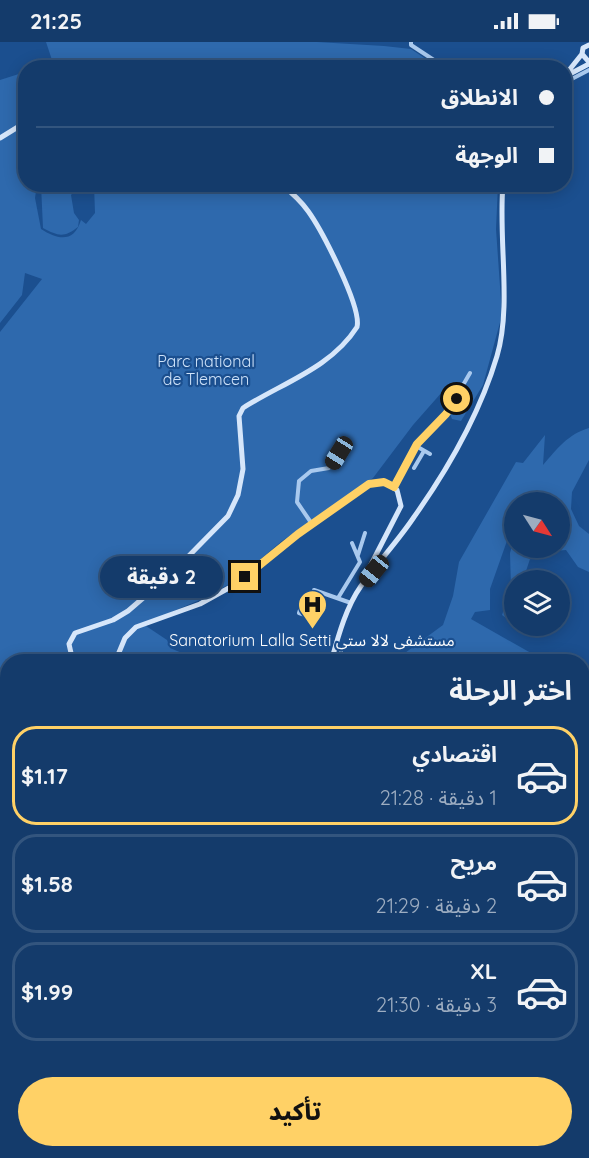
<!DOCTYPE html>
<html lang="ar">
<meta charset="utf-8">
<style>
:root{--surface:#143b6b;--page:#214673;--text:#f1f3f6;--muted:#9dadc1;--line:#33557e;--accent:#ffd166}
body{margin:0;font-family:Quicksand,"Noto Sans Arabic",sans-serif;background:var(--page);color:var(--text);direction:rtl;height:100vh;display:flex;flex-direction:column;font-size:22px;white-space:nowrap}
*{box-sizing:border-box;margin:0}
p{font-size:20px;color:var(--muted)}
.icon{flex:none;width:33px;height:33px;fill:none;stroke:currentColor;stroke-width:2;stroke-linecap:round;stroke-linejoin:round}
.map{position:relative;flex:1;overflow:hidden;direction:ltr}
.drawer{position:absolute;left:0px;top:612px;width:590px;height:504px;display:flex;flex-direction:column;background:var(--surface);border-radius:24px 24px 0 0;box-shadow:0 3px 15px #0003,0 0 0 2px var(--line);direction:rtl}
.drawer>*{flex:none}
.hud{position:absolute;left:18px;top:18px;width:554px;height:132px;border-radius:24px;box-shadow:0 3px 15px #0003,0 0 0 2px var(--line);direction:rtl;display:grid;align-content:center;height:132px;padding:0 18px;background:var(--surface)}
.needle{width:39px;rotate:126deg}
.controls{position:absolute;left:504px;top:450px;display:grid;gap:12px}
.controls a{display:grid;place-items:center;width:66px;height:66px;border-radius:50%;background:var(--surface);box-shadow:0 3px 15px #0003,0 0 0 2px var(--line);font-size:30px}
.end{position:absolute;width:27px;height:27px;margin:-14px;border:8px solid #ffd166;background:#111;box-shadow:0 0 0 3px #111}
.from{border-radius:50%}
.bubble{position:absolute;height:42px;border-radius:21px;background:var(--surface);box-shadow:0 3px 15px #0003,0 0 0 2px var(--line);font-size:20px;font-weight:800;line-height:42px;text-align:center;direction:rtl}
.car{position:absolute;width:18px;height:36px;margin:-18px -9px;border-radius:8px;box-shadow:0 0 4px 2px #0007;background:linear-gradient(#222 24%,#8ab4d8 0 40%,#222 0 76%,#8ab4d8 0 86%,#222 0)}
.hud b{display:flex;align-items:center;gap:21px;height:57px;font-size:22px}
.hud b+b{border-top:2px solid var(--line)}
.hud i{width:15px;height:15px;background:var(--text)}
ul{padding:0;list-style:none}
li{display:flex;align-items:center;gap:18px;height:99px;margin:0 12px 9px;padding:0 6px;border:3px solid var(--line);border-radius:24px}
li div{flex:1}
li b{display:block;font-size:22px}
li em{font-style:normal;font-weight:800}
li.active{border-color:var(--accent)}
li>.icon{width:54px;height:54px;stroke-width:1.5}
h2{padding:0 18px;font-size:27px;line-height:72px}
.action{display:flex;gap:12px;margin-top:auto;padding:12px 18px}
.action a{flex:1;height:69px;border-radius:36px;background:var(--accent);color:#111;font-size:24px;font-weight:800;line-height:69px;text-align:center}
.status{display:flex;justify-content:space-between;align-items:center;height:42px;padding:0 30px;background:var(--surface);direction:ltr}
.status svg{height:16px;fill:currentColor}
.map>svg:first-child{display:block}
.green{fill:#2e69ad}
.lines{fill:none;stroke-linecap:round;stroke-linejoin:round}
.minor{stroke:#a9c9ee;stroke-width:4}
.secondary{stroke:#d6e6fa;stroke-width:5}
.route{stroke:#ffd166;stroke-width:8}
.labels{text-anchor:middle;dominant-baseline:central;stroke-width:4.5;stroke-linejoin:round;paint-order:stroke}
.park-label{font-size:16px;fill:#cfe3fa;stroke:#1b4f8f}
.poi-label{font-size:16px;fill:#fff;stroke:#1b4f8f}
</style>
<div class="status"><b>21:25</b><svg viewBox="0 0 49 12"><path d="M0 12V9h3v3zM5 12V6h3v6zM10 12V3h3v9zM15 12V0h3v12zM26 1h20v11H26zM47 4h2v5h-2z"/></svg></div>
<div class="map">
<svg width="589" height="1116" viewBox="0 0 589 1116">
<rect width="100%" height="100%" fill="#1b4f8f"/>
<path class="green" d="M46,0H317L384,4L411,7L438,25H36L52,18Z
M25,30L26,142L37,143L35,156L41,187C58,198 74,201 81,178L86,182L95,171L94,143H498L496,187L502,273L483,343L461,379L452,377L450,372L457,362L455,344L450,341L413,383L373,436L282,499L233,540L202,557L143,582L167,598L170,606L201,619L8,620V1108L558,1109V1116H0V290L42,237L25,231L22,253L0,281V38Z
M41,143H80L71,153L74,171L79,178L78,185C64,196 58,194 43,186Z
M589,386V418L572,450L571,467L579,484L589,492V530L578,525L566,508L555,509L551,506H560V460H514V495L508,496L490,547V568L475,570L471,577L545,619H394L443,583L453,554L459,520L516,420L523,421L545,393L543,423C557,407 568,392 589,386Z
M514,497V506H539L532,511L523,538H514V575L506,576L502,573L511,546L510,511Z
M582,765L583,774L589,778V960L582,968Z"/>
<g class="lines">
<path class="minor" d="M411,0V3L446,26
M564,41L589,28
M416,404L430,412
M414,426L424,409
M394,445L411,410L448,369L470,331
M312,482L297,460L299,439L311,429L329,426L339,411L345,410
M358,513L365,491
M338,556L360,520L352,501
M308,564L302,562L299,571L305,573L314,548L351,561
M582,975L589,967
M582,1016V1037
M582,1086V1087"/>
<path class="secondary" d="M589,3L583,6L582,12L589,20
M566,32L582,12
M564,35L589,22
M0,96L26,80
M73,620L69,602L75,591L113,578L128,569L171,532L228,474L238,453L243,427L239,374L243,366C282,341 331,326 357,285C362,265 321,187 308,169C301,159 291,150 281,142
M115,620L125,596L136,585L200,562L236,542L298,492L369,442L384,440L397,448L401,464L363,538
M331,620C338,595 346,565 361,544C378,520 398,499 414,475C448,427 480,371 497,314C512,263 498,198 503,142
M582,986L589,992
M414,1116L415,1108
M548,1116L550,1108"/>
</g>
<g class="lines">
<path class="route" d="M245,535L298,492L369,442L384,440L394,445L417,402L446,372L457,357"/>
</g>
<defs>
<symbol id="hospital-pin" viewBox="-11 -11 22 30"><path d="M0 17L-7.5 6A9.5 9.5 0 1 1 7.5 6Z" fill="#ffd166" stroke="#1b4f8f"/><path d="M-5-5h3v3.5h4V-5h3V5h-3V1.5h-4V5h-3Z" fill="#111"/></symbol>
</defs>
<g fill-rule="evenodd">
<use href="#hospital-pin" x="296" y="546" width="33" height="45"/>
</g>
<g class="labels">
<g class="park-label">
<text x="206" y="319">Parc national<tspan x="206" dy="18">de Tlemcen</tspan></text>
</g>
<g class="poi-label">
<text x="312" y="598">Sanatorium Lalla Setti مستشفى لالا ستي</text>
</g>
</g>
</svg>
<div class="controls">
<a><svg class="needle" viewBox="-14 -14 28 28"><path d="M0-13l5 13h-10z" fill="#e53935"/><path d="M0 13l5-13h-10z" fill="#9dadc1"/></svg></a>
<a><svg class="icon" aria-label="layers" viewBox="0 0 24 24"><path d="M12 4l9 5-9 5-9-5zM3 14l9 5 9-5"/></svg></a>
</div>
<i class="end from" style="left:457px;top:357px"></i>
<i class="end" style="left:245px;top:535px"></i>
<div class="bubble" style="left:100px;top:514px;width:123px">2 دقيقة</div>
<i class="car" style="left:339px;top:411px;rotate:212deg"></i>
<i class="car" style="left:374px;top:529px;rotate:219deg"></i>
<div class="hud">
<b><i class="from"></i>الانطلاق</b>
<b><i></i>الوجهة</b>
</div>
<section class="drawer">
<h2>اختر الرحلة</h2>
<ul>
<li class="active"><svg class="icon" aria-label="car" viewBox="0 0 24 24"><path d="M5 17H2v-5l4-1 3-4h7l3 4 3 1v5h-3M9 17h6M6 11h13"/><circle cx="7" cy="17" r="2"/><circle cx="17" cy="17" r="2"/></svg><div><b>اقتصادي</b><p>1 دقيقة · 21:28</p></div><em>$1.17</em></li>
<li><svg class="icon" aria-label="car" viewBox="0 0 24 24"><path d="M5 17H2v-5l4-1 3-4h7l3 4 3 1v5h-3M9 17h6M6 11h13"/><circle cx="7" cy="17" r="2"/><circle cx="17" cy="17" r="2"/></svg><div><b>مريح</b><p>2 دقيقة · 21:29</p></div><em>$1.58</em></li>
<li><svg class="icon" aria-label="car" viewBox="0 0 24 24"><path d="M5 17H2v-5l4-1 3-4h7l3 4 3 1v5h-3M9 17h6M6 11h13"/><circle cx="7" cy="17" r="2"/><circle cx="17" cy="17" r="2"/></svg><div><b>XL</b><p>3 دقيقة · 21:30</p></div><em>$1.99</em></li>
</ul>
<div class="action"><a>تأكيد</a></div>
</section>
</div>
